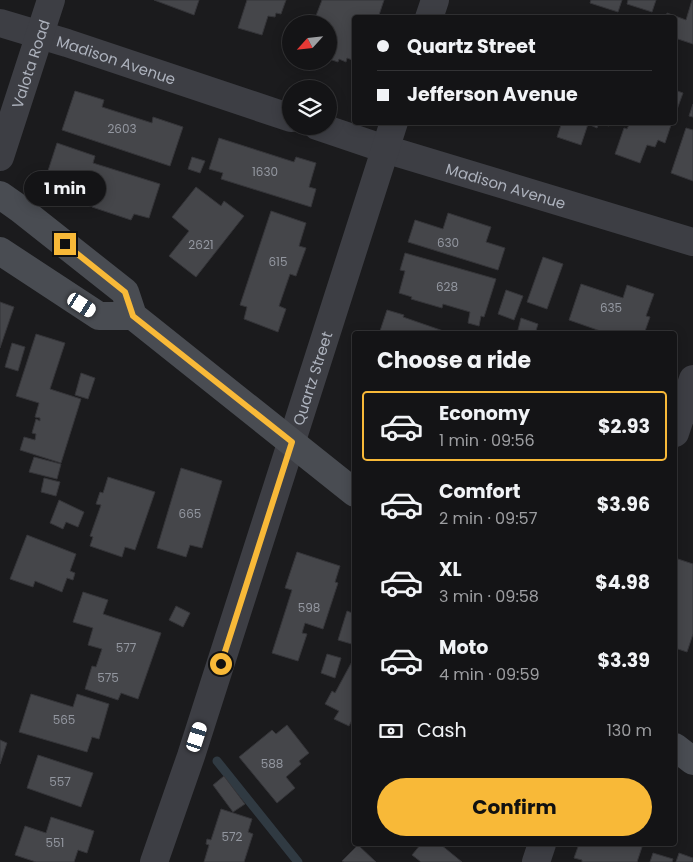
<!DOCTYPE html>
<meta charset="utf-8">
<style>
:root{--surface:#141416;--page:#212123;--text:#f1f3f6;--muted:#9d9ea1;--line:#333335;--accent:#f8b938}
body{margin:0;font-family:Poppins,sans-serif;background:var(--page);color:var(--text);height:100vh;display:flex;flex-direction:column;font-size:19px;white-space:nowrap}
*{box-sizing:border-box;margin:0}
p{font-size:16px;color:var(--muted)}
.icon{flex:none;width:28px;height:28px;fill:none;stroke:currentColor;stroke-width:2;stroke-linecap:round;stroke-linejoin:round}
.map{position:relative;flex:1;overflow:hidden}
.sheet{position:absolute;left:352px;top:331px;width:325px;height:515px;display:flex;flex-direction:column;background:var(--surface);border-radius:5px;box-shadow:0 2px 12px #0003,0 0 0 1px var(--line)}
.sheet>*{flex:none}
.banner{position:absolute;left:352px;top:15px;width:325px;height:110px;border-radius:5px;box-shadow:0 2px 12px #0003,0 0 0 1px var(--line);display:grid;align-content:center;height:110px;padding:0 25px;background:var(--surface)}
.needle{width:32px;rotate:243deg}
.tools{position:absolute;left:282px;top:15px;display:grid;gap:10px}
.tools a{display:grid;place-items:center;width:55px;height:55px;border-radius:50%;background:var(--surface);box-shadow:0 2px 12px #0003,0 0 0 1px var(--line);font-size:25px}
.end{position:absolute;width:22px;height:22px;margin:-11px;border:6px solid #f8b938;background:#111;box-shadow:0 0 0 2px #111}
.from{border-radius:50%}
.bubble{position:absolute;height:35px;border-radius:18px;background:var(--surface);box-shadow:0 2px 12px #0003,0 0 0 1px var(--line);font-size:16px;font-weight:700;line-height:35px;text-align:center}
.car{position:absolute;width:15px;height:30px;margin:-15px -8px;border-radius:6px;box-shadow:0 0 4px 1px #0007;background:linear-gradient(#fff 24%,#345 0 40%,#fff 0 76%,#345 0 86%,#fff 0)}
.banner b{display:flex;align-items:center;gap:18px;height:48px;font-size:19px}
.banner b+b{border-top:1px solid var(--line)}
.banner i{width:12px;height:12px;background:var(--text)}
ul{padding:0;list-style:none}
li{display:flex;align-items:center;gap:15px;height:70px;margin:0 10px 8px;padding:0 15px;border:2px solid transparent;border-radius:5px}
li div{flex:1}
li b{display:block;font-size:19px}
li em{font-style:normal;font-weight:700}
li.current{border-color:var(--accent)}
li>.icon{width:45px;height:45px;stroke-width:1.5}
h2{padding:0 25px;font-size:22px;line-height:60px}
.pay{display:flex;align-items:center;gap:12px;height:55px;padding:0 25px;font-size:19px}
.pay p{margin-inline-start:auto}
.cta{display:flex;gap:10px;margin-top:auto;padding:10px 25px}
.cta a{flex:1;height:58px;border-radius:30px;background:var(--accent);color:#111;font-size:20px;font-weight:700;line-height:58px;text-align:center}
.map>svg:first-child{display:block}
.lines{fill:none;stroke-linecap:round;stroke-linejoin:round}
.stream{stroke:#303a42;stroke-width:9}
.building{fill:#45464a;stroke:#353539}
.minor{stroke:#3d3e44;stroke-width:28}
.tertiary{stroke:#3d3e44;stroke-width:28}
.secondary{stroke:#494c52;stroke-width:28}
.route{stroke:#f8b938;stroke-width:6}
.labels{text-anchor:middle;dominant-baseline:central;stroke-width:4;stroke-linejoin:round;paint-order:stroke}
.number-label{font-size:12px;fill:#9397a0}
.street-label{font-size:15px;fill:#adb2bd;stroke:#161618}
</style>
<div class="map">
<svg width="693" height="862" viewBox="0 0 693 862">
<rect width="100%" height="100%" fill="#1b1b1d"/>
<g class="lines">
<path class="stream" d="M217,761L298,862"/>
</g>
<path class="building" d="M154,0H199L194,15Z
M247,0H286L281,14L276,13L275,17L268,16L262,35L238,28Z
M322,0H384L378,18H355V61L347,58L346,62L339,59L338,62L329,59V32L331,27H329V24H321L314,21Z
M591,0H622L618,12L590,3Z
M628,0H656L652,12L627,4Z
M692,0H693V44L675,38V18H666L667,13L686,20Z
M675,90L683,93L675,115Z
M75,91L104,100L102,107L152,123L153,117L183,127L170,166L62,130Z
M693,104V117L689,116Z
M562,122H610L609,126L599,123L597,128L588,124L581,145L557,137Z
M623,122H672L665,143L658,140L655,147L647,145L640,163L615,154L624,128L627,129L629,125Z
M686,128L693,130V181L671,173Z
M219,138L294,162L296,157L316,163L309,187L316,189L311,207L221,179L223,173L209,169Z
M57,143L95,156L93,163L160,184L149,218L134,214L131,220L92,207L94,202L59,191L62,182L46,177Z
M192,157L205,161L200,173L188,169Z
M196,187L221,206L224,201L244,216L196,277L169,256L189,231L172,217Z
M271,211L306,223L299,246L306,248L296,276L290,274L279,306L286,309L278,332L244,319L247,307L240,305Z
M448,213L491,227L486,242L505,248L498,270L408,242L415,220L443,229Z
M405,253L496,279L484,317L481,316L479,326L468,323L470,312L443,304L442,308L411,299L412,297L399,293L405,271L400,270Z
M543,257L563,264L547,309L527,302Z
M581,284L623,298L627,285L654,294L646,316L650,317L644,334H609L569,320Z
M506,290L523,296L514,320L498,314Z
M0,302L14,307L0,348Z
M387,310L404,315L403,317L452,334H379Z
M521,318L538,324L535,334H517Z
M36,334L65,343L50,389L81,399L61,463L20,450L24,437L35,440L36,434L32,433L36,419L40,421V418L35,417L39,403L16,396Z
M12,343L25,347L18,371L5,367Z
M81,373L95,378L88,399L75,395Z
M34,457L61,464L57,479L29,472Z
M181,468L222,481L202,548L190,545L186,557L157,548Z
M108,477L155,492L135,550L125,547L122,557L90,546L93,537L90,536L101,505L96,504L100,492L103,493Z
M44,478L60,482L56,496L41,492Z
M59,500L84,512L78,527L66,522L63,529L50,523Z
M27,535L76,554L70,571L75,573L73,580L67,578L62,592L35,581L33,587L10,579Z
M297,552L340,566L335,582L338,583L323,629L305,623L302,633L307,634L298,661L272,653L292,590L285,588Z
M675,558L693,564V634L687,652L675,648Z
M83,592L108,600L103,614L161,633L138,699L121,693L118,700L85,689L92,666L96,667L102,649L88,645L93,628L73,622Z
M176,606L190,613L183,627L169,620Z
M347,611L355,614V645L338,640Z
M327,654L341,658L335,678L321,673Z
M355,656V714L349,726L334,719L339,711L325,704L332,691L335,693Z
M31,694L73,707L77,694L109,704L99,739L92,737L87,752L19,732Z
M287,725L309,753L299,761L301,764L286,777L295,788L277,803L239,757L272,730L276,734Z
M0,740L7,743L0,764Z
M38,755L93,773L81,807L27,788Z
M224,776L245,804L233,812L213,785Z
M221,809L252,819L248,832L253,834L244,862H204L209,845L206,844L207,839L211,840Z
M51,817L94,831L87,853L78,850L74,862H36L15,855L25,826L46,833Z
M421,844H440L462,862H421L412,855Z
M579,844H643L637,862H582V860L574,858Z
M358,845L376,862H344L342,861Z
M653,853L673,859L672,862H650Z
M679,853L693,858V862H676Z"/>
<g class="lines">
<g class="minor">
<path d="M429,18L435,0"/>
<path id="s1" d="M0,23L67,43L291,118"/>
<path id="s2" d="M317,126L385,149L693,242"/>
<path d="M675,433L693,379"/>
<path id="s3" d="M154,862L191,756L394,122"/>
<path d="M536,862L542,844"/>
</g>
<path class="tertiary" id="s4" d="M0,157L51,0"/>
<path class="secondary" d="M0,195L20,209L125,292L133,316L355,493
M0,251L99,316H133
M675,747L693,761"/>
</g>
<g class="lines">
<path class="route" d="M65,244L125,292L133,316L292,442L221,664"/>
</g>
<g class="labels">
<g class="number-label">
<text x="122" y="128">2603</text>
<text x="265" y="171">1630</text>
<text x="448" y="242">630</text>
<text x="201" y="244">2621</text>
<text x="278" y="261">615</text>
<text x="447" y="286">628</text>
<text x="611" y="307">635</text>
<text x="190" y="513">665</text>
<text x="309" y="607">598</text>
<text x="126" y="647">577</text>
<text x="108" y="677">575</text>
<text x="64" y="719">565</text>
<text x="272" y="763">588</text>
<text x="60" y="781">557</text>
<text x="232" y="836">572</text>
<text x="55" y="842">551</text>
</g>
<g class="street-label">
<text stroke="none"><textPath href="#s1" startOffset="122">Madison Avenue</textPath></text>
<text stroke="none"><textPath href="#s4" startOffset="98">Valota Road</textPath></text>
<text stroke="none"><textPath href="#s2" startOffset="198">Madison Avenue</textPath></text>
<text stroke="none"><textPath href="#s3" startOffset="509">Quartz Street</textPath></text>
</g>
</g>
</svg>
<div class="tools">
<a><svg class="needle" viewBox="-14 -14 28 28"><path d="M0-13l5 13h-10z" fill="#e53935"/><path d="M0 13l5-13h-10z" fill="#9d9ea1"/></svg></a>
<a><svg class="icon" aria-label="layers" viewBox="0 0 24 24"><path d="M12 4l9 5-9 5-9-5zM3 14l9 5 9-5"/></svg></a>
</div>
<i class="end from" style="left:221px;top:664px"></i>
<i class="end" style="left:65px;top:244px"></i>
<div class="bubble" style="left:24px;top:171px;width:82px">1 min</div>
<i class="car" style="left:82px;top:305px;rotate:123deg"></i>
<i class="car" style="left:197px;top:737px;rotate:18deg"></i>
<div class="banner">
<b><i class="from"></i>Quartz Street</b>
<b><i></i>Jefferson Avenue</b>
</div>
<section class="sheet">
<h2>Choose a ride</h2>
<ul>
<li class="current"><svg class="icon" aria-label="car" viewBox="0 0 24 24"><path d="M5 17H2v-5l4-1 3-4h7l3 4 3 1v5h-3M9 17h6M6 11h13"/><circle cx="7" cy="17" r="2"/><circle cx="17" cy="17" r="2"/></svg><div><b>Economy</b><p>1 min · 09:56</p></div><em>$2.93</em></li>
<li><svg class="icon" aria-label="car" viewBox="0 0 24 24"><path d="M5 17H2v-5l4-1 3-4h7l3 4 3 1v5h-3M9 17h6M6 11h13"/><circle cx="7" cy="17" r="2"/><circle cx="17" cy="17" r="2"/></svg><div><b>Comfort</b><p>2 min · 09:57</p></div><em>$3.96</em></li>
<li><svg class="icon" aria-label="car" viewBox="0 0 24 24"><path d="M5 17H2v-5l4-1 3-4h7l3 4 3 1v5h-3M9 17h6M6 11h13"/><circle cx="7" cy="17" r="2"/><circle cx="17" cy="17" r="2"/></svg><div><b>XL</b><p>3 min · 09:58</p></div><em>$4.98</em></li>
<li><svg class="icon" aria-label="car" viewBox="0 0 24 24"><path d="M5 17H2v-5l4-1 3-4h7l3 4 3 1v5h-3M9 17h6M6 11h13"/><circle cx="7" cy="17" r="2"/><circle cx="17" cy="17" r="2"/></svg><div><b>Moto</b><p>4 min · 09:59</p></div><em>$3.39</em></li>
</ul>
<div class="pay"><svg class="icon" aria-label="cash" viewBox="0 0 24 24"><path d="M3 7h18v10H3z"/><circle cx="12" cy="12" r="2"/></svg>Cash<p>130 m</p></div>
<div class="cta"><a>Confirm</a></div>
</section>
</div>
